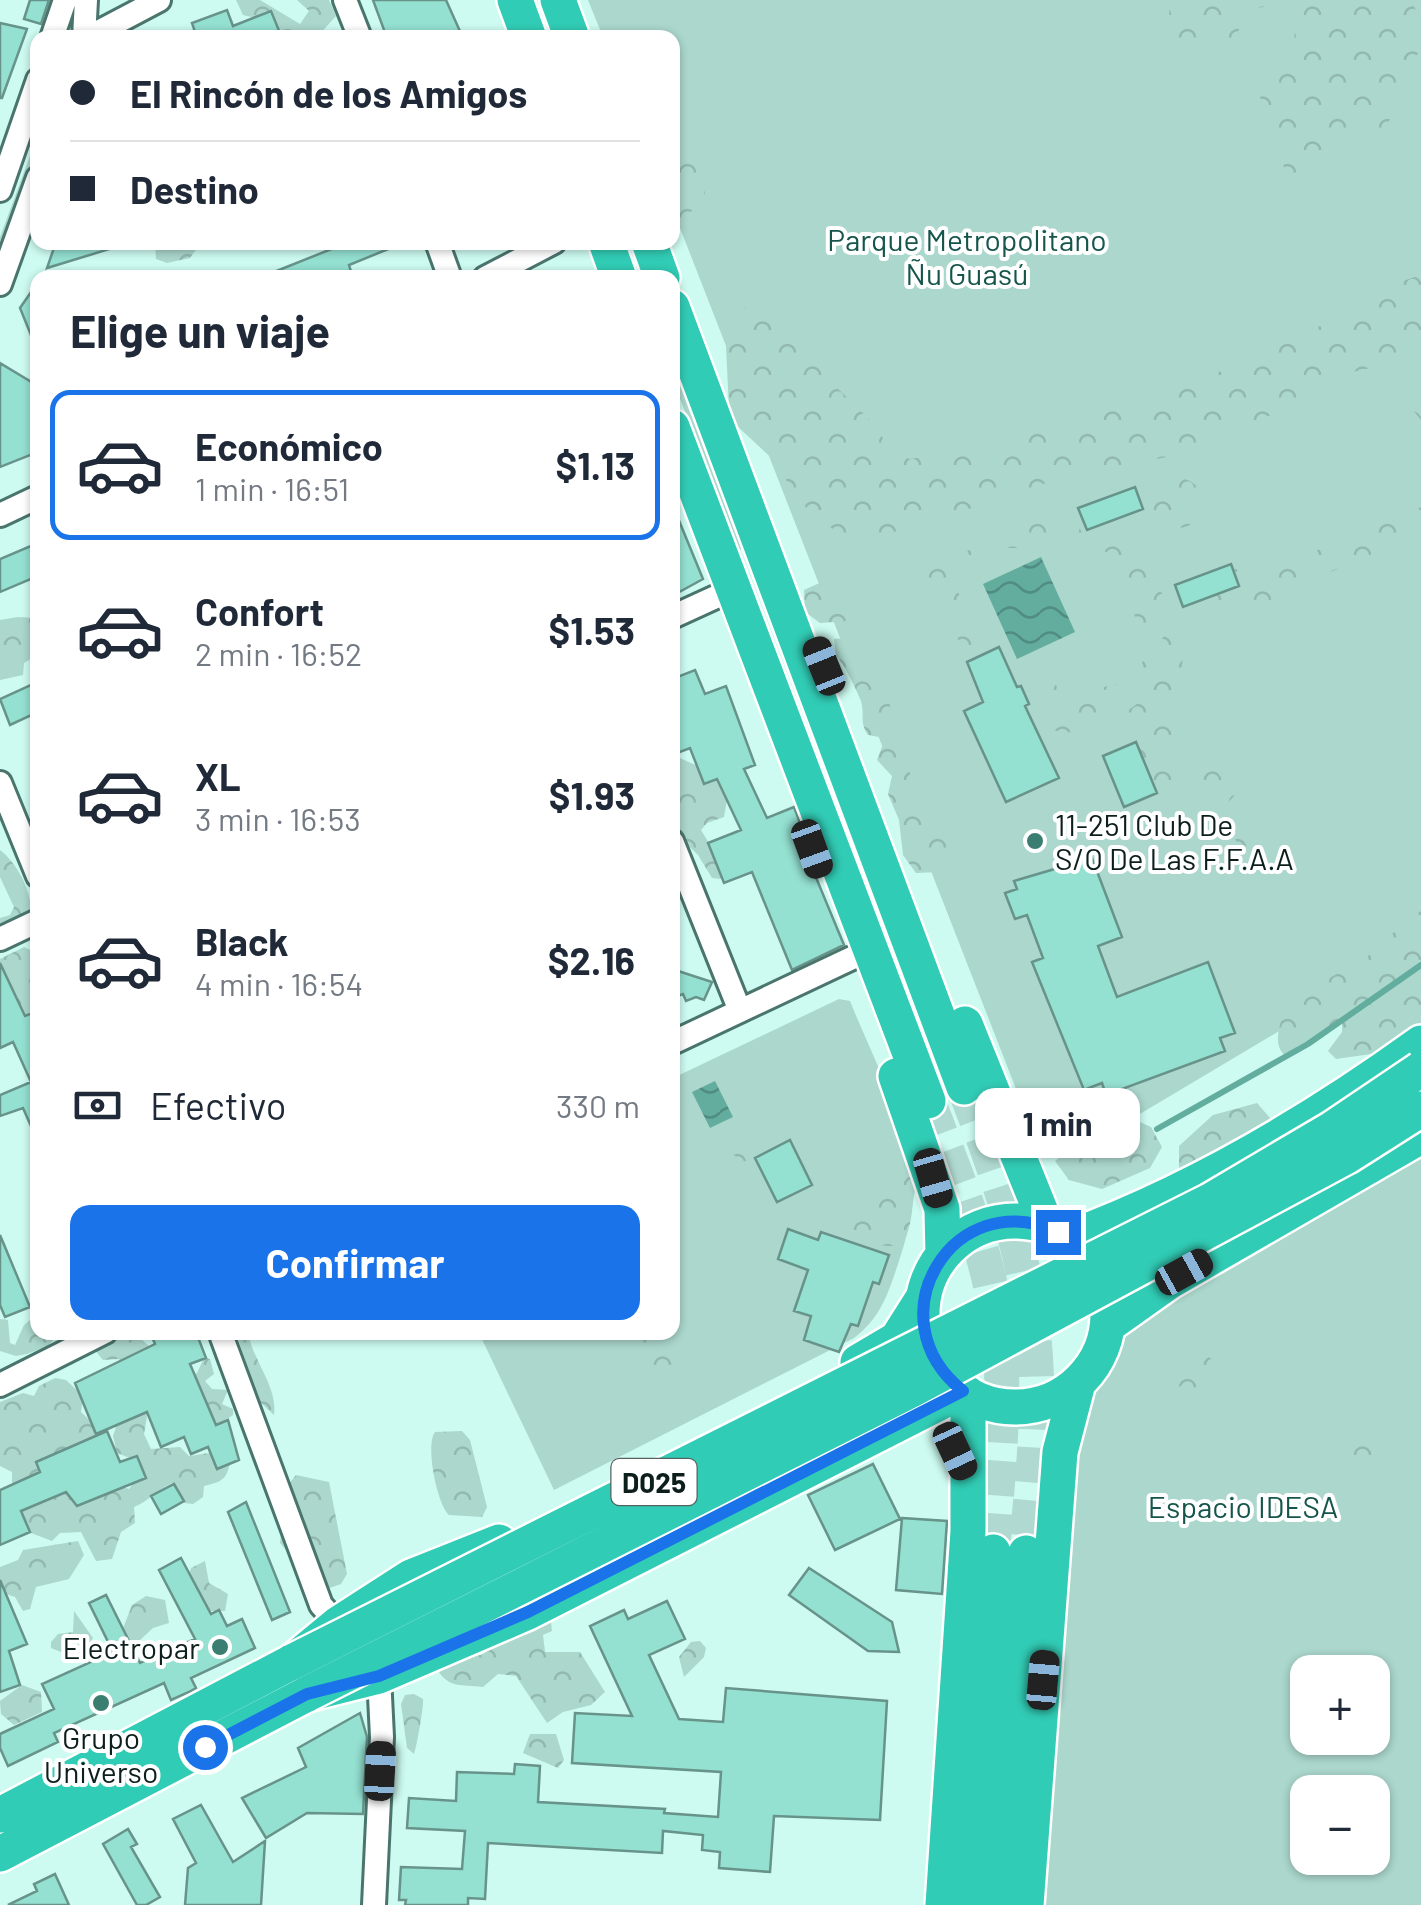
<!DOCTYPE html>
<html lang="es">
<meta charset="utf-8">
<style>
:root{--surface:#fff;--page:#f2f2f3;--text:#1f2937;--muted:#747a83;--line:#e0e1e3;--accent:#1a73e8}
body{margin:0;font-family:Barlow,sans-serif;background:var(--page);color:var(--text);height:100vh;display:flex;flex-direction:column;font-size:38px;white-space:nowrap}
*{box-sizing:border-box;margin:0}
p{font-size:32px;color:var(--muted)}
.icon{flex:none;width:55px;height:55px;fill:none;stroke:currentColor;stroke-width:2;stroke-linecap:round;stroke-linejoin:round}
.map{position:relative;flex:1;overflow:hidden}
.details{position:absolute;left:30px;top:270px;width:650px;height:1070px;display:flex;flex-direction:column;background:var(--surface);border-radius:20px;box-shadow:0 2px 8px #0004}
.details>*{flex:none}
.top-card{position:absolute;left:30px;top:30px;width:650px;height:220px;border-radius:20px;box-shadow:0 2px 8px #0004;display:grid;align-content:center;height:220px;padding:0 40px;background:var(--surface)}
.buttons{position:absolute;left:1290px;top:1655px;display:grid;gap:20px}
.buttons a{display:grid;place-items:center;width:100px;height:100px;border-radius:20px;background:var(--surface);box-shadow:0 2px 8px #0004;font-size:50px}
.end{position:absolute;width:45px;height:45px;margin:-22px;border:12px solid #1a73e8;background:#fff;box-shadow:0 0 0 5px #fff}
.from{border-radius:50%}
.bubble{position:absolute;height:70px;border-radius:20px;background:var(--surface);box-shadow:0 2px 8px #0004;font-size:32px;font-weight:700;line-height:70px;text-align:center}
.car{position:absolute;width:30px;height:60px;margin:-30px -15px;border-radius:12px;box-shadow:0 0 8px 2px #0007;background:linear-gradient(#222 24%,#8ab4d8 0 40%,#222 0 76%,#8ab4d8 0 86%,#222 0)}
.top-card b{display:flex;align-items:center;gap:35px;height:95px;font-size:38px}
.top-card b+b{border-top:2px solid var(--line)}
.top-card i{width:25px;height:25px;background:var(--text)}
ul{padding:0;list-style:none}
li{display:flex;align-items:center;gap:30px;height:150px;margin:0 20px 15px;padding:0 20px;border:5px solid transparent;border-radius:20px}
li div{flex:1}
li b{display:block;font-size:38px}
li em{font-style:normal;font-weight:700}
li.on{border-color:var(--accent)}
li>.icon{width:90px;height:90px;stroke-width:1.5}
h2{padding:0 40px;font-size:45px;line-height:120px}
.pay{display:flex;align-items:center;gap:25px;height:110px;padding:0 40px;font-size:38px}
.pay p{margin-inline-start:auto}
.cta{display:flex;gap:20px;margin-top:auto;padding:20px 40px}
.cta a{flex:1;height:115px;border-radius:20px;background:var(--accent);color:#fff;font-size:40px;font-weight:700;line-height:115px;text-align:center}
.map>svg:first-child{display:block}
.green{fill:#abd7cd;fill-rule:evenodd}
.forest{fill:url(#forest-crowns)}
.water{fill:url(#water-waves)}
.lines{fill:none;stroke-linecap:round;stroke-linejoin:round}
.stream{stroke:#63ad9f;stroke-width:6}
.building{fill:#94e0d1;stroke:#67938a;stroke-width:2.5}
.highway-tunnel{stroke:#b0dad1;stroke-width:35;stroke-dasharray:35 18;stroke-linecap:butt}
.minor-casing{stroke:#4a756d;stroke-width:28}
.highway-casing{stroke:#fff;stroke-width:40}
.minor{stroke:#fff;stroke-width:22}
.highway{stroke:#31ccb5;stroke-width:35}
.highway-bridge-casing{stroke:#fff;stroke-width:40;stroke-linecap:butt}
.highway-bridge{stroke:#31ccb5;stroke-width:35}
.route{stroke:#1a73e8;stroke-width:12}
.poi-dot{fill:#3a7e72;stroke:#fff;stroke-width:4}
.labels{text-anchor:middle;dominant-baseline:central;stroke-width:8;stroke-linejoin:round;paint-order:stroke}
.shield{fill:#fff;stroke:#566260;stroke-width:2.5}
.shield-label{font-size:28px;font-weight:bold;fill:#0d1f1c}
.park-label{font-size:30px;fill:#15554b;stroke:#fff}
.poi-label{font-size:30px;fill:#0d1f1c;stroke:#fff;text-anchor:start}
</style>
<div class="map">
<svg width="1421" height="1905" viewBox="0 0 1421 1905">
<defs>
<pattern id="forest-crowns" width="20" height="18" patternUnits="userSpaceOnUse" patternTransform="scale(2.5)"><rect width="20" height="18" fill="#abd7cd"/><path d="M2 6a3 3 0 1 1 6 0M12 15a3 3 0 1 1 6 0" fill="none" stroke="#92b8af"/></pattern>
<pattern id="water-waves" width="16" height="10" patternUnits="userSpaceOnUse" patternTransform="scale(2.5)"><rect width="16" height="10" fill="#63ad9f"/><path d="M0 5q4-4 8 0t8 0" fill="none" stroke="#508c81"/></pattern>
</defs>
<rect width="100%" height="100%" fill="#cdfbf1"/>
<path class="green" d="M588,0H1421V939L1281,1030L1066,1158L1036,1140L673,210L672,38L603,37Z
M37,137V168L0,261V237Z
M672,357L744,548L739,550L673,381Z
M839,999L850,1001C869,1049 909,1127 913,1176C916,1205 906,1241 897,1267C887,1297 879,1319 854,1338L554,1490L479,1333L672,1332L673,1078Z
M1421,1148V1905H1035L1059,1591L1083,1403L1132,1322ZM1308,1672H1372V1738H1308ZM1308,1792H1372V1858H1308Z"/>
<path class="forest" d="M236,0H260L300,24L309,11L297,0H329L336,16L317,37H276L255,18L243,15Z
M1170,0H1410L1421,18V50L1401,75L1395,110L1386,127L1370,138L1334,149L1305,174L1288,179L1259,94C1274,64 1306,48 1291,14L1273,6L1254,8C1234,40 1223,54 1183,52L1168,39Z
M672,125L684,137L705,192L701,205L673,223Z
M155,243V242L201,243L190,258L167,263L156,259Z
M1421,275V356L1353,372L1321,393L1182,454L1064,477L903,531L841,536L796,499L778,464L737,426L729,408L726,347L732,305L790,316L804,331L829,380L870,420L893,452L910,459L970,450L1130,405L1209,377L1289,337L1349,316L1400,282Z
M1421,375V420L1404,399Z
M1153 503a25 25 0 1 1 50 0a25 25 0 1 1-50 0Z
M1421,507V533L1312,580L1293,593L1244,608L1220,609L1203,584L1207,573L1221,561L1234,562L1240,578H1251Z
M1066,514L1085,535L1124,530L1130,553L1164,596L1161,621L1145,626L1136,619L1110,554L1100,549L1072,546L1060,535L1022,548H1005L988,562L950,576L949,582L960,595L963,624L984,636L978,653L962,656L957,635L947,630L946,599L927,583L928,572L1035,515Z
M824,581C839,587 855,604 848,621L820,623L805,612L804,590Z
M18,617L37,618V655L24,663L23,675L0,680V620Z
M1177,632L1184,641L1182,666L1190,693C1181,707 1164,718 1147,715L1133,725L1115,726L1108,718L1110,713L1127,711L1154,692L1151,687L1134,690L1126,682L1165,635Z
M846,638L890,705L891,723L879,737L868,735C859,722 865,715 861,701C857,691 844,663 836,656L834,639Z
M1034 692a12 12 0 1 1 24 0a12 12 0 1 1-24 0Z
M1116,684L1118,700L1096,718L1102,735L1097,739H1086V724L1068,733L1052,730L1065,720L1071,704H1089L1104,687Z
M1191,711L1197,720L1194,731L1170,745L1174,779L1164,784C1143,779 1128,755 1125,735Z
M883,744H895C914,773 910,778 919,808L947,833L949,857L939,872L916,873L903,855L899,820L888,794L892,776L877,760Z
M673,755L718,775L729,789L724,817L707,823L701,830L726,871L722,879L712,878L698,855L672,830L679,803Z
M1213,766L1234,796L1215,817L1194,796L1187,780Z
M1245,826L1269,828L1277,837L1276,854L1259,859L1243,854L1235,839Z
M0,850C17,863 32,891 31,913L0,935V918L10,915L14,907L0,877Z
M1421,911V1031L1392,1051L1336,1059L1328,1051L1342,1032V1021C1318,1028 1311,1053 1286,1057C1277,1048 1277,1041 1279,1029C1286,988 1331,981 1361,961C1383,946 1395,927 1421,911Z
M24,947L37,953V1030C17,1017 19,985 0,976V959Z
M1257,1103L1276,1125L1201,1174L1179,1168V1146L1213,1115Z
M1129,1117L1151,1127L1162,1147L1150,1168L1102,1189L1069,1180L1055,1161L1107,1119Z
M735,1135L756,1141L761,1153L754,1162C739,1162 734,1157 726,1144Z
M914,1158L920,1176C909,1199 916,1222 902,1244C888,1251 841,1238 830,1224C847,1213 863,1212 879,1199C892,1188 881,1174 914,1158Z
M37,1314L38,1332L59,1333L48,1346L27,1354L16,1356L0,1351V1319L8,1320L10,1343L15,1345L24,1325Z
M98,1333H142L143,1341L187,1377L197,1373L204,1358L210,1359L214,1374L205,1381L212,1389L228,1390L222,1404L233,1409V1415L215,1427L148,1411L144,1434L151,1449L180,1447L189,1456C205,1455 215,1447 230,1462C227,1480 221,1482 204,1486L203,1497L193,1504L176,1502V1486L172,1483C157,1490 149,1501 134,1507L135,1523L121,1532L112,1559L96,1561L81,1532L60,1533L52,1541L31,1533L12,1488V1472L0,1466V1402L23,1393L34,1396L39,1386L55,1378L66,1380L83,1396L81,1412L98,1428L89,1450L120,1486L129,1489L142,1470L140,1462L117,1453L113,1436C120,1417 129,1379 119,1359L103,1360L89,1343Z
M236,1333H248C253,1361 278,1387 274,1415L259,1401Z
M636,1333H668L676,1361L662,1378L647,1363Z
M1203,1354L1219,1363L1207,1370L1205,1382L1188,1392L1183,1385L1171,1391L1184,1370L1197,1368Z
M462,1431L470,1440L487,1507L482,1517L449,1515C437,1504 425,1445 435,1432Z
M1368,1437L1384,1446L1360,1476L1352,1477L1355,1465L1348,1450Z
M296,1475L329,1482L347,1574L341,1584L321,1591L280,1543L287,1486Z
M78,1541L84,1555L69,1579L36,1587L30,1609L23,1611L15,1597L0,1592V1567L18,1560L23,1550Z
M205,1561L209,1583L228,1594L225,1611H208L197,1586L187,1583L191,1568Z
M146,1596L165,1600L169,1623L153,1628L140,1640H129L122,1631L132,1605Z
M74,1611L93,1638L78,1662L71,1663L66,1654L51,1648V1642L58,1634L73,1632Z
M543,1618L551,1622L552,1631L543,1635L545,1652H580L605,1692L591,1705L563,1712L547,1723L516,1676L498,1674L483,1687C461,1684 449,1689 437,1669L462,1656L481,1655Z
M700,1641L706,1648L704,1657L684,1677L679,1657L691,1642Z
M22,1685L41,1692L42,1712L14,1725L1,1714L0,1701Z
M414,1694L423,1699C424,1705 417,1746 414,1754L407,1748L401,1704L405,1695Z
M530,1734H556L564,1760L558,1768L523,1753Z"/>
<path class="water" d="M1041,557L1075,632L1017,659L983,584Z
M715,1081L733,1117L710,1128L692,1092Z"/>
<g class="lines">
<path class="stream" d="M1157,1129L1308,1044L1421,965"/>
</g>
<path class="building" d="M30,0H49L41,24L24,19Z
M373,0H446L463,38H387Z
M227,10L233,26L271,11L282,38H197L192,23Z
M0,23L27,29L2,98H0Z
M56,242H115L116,247L47,268Z
M349,242L403,243L349,265L353,278H259Z
M38,282V350H37L20,308Z
M0,363L38,386V452L0,467Z
M1135,487L1143,509L1087,530L1078,508Z
M673,506L703,579L672,596V506Z
M38,543V576L0,592V559Z
M1231,564L1239,586L1183,607L1175,585Z
M999,647L1017,687L1021,686L1029,704L1025,706L1059,778L1006,802L964,711L983,702L967,662Z
M695,670L705,694L726,686L755,765L744,769L767,818L794,807L810,849L805,851L844,945L792,970L752,872L724,883L708,843L741,830L717,779L704,784L690,748L672,755V679Z
M33,684L38,712L10,725L0,699Z
M1136,742L1157,793L1124,807L1103,756Z
M1092,858L1122,937L1098,946L1117,997L1208,962L1235,1033L1220,1038L1225,1051L1106,1095L1102,1083L1084,1090L1032,962L1043,958L1027,915L1015,919L1005,893L1017,889L1014,881Z
M0,963L25,1016L38,1011V1142L23,1108L0,1116V1095L31,1082L13,1042L0,1048Z
M672,969L712,982L704,1000L696,997L686,1001L683,994L672,998Z
M790,1140L812,1185L777,1202L755,1158Z
M788,1229L818,1240L821,1232L889,1255L879,1284L873,1282L858,1326L851,1324L839,1352L804,1340L811,1316L794,1311L808,1270L778,1259Z
M0,1235L30,1307L5,1317L0,1305Z
M150,1332H196L206,1358L190,1364L216,1425L228,1420L239,1460L217,1469L208,1447L191,1454L184,1437L161,1447L147,1412L96,1434L75,1383L155,1344Z
M107,1431L120,1462L137,1456L146,1478L77,1506L66,1492L21,1511L30,1532L0,1545V1490L40,1472L36,1462Z
M873,1464L900,1519L835,1550L808,1495Z
M174,1484L184,1501L161,1514L151,1496Z
M246,1502L290,1612L272,1620L228,1512Z
M902,1518L947,1521L942,1594L896,1590Z
M181,1558L211,1614L219,1610L227,1626L242,1619L255,1648L191,1678L196,1688L189,1692L171,1700L164,1683L54,1733L58,1742L8,1766L0,1748V1734L54,1709L42,1684L113,1652L89,1603L106,1595L140,1663L195,1639L159,1570Z
M809,1568L892,1622L899,1652L868,1651L789,1595Z
M0,1580L27,1644L9,1651L20,1685L0,1692Z
M667,1601L685,1639L649,1655L679,1719L723,1722L726,1688L887,1701L880,1820L774,1816L770,1872L719,1868L720,1852L702,1850L703,1835L663,1831L662,1853L488,1843L485,1899L468,1898V1905H405L406,1900H399L401,1867L462,1869L465,1831L407,1828L409,1798L456,1801L457,1772L514,1774L515,1764L540,1766L538,1802L665,1809L664,1813L718,1817L721,1772L572,1763L575,1713L632,1716L590,1626L624,1610L628,1619Z
M360,1713L367,1737L363,1814L307,1813L266,1838L242,1798L306,1767L298,1748Z
M201,1805L233,1862L265,1841L261,1905H185L188,1868L196,1863L173,1819Z
M128,1829L137,1844L131,1847L160,1897L146,1905H137L103,1844Z
M55,1874L69,1905H8L37,1891L34,1884Z"/>
<g class="lines">
<path class="highway-tunnel" d="M964,1087C995,1167 1023,1245 1033,1330C1042,1402 1032,1481 1026,1553
M928,1101C958,1181 992,1259 1000,1344C1006,1413 996,1484 993,1552"/>
<defs>
<path id="minor" d="M345,0L360,38
M52,38L65,0
M84,38L86,0
M87,38L159,0
M0,190L38,80
M437,242L450,278
M485,278L554,242
M0,284L38,178
M0,515L38,497
M672,617L731,590
M0,783L38,876
M672,841L740,1011
M0,939L38,921
M672,1043L852,958
M220,1332L321,1605L338,1624
M0,1385L105,1332
M374,1905L382,1737L379,1676"/>
<path id="highway" d="M515,0L529,38
M558,0L572,38
M606,242L619,278
M649,242L662,278
M672,307L964,1087
M672,427L928,1101
M965,1024L1047,1227
M896,1076L942,1209L943,1255
M922 1314a93 93 0 1 1 186 0a93 93 0 1 1-186 0Z
M1068,1238C1193,1192 1313,1121 1421,1043
M1108,1325L1170,1281L1421,1136
M858,1362L897,1339L923,1298
M0,1815L292,1662L338,1624L411,1577L499,1542
M0,1854L307,1694L379,1676L528,1612L963,1391
M1002,1904L1026,1553
M943,1905L968,1531V1394
M968,1905L993,1552
M1026,1905L1060,1452L1078,1383"/>
</defs>
<use href="#minor" class="minor-casing"/>
<use href="#highway" class="highway-casing"/>
<use href="#minor" class="minor"/>
<use href="#highway" class="highway"/>
<defs>
<path id="highway-bridge" d="M292,1662L1210,1201L1332,1129L1421,1069
M307,1694L913,1389L1347,1156L1421,1109"/>
</defs>
<use href="#highway-bridge" class="highway-bridge-casing"/>
<use href="#highway-bridge" class="highway-bridge"/>
</g>
<g class="lines">
<path class="route" d="M205,1747L307,1694L379,1676L528,1612L963,1391C871,1318 954,1183 1058,1232"/>
</g>
<g class="poi-dot">
<circle cx="1035" cy="841" r="10"/>
<circle cx="220" cy="1647" r="10"/>
<circle cx="101" cy="1703" r="10"/>
</g>
<g class="labels">
<rect class="shield" x="611.5" y="1459" width="85" height="46" rx="8"/>
<g class="shield-label">
<text x="654" y="1482">D025</text>
</g>
<g class="park-label">
<text x="967" y="239">Parque Metropolitano<tspan x="967" dy="34">Ñu Guasú</tspan></text>
<text x="1243" y="1506">Espacio IDESA</text>
</g>
<g class="poi-label">
<text x="1055" y="824">11-251 Club De<tspan x="1055" dy="34">S/O De Las F.F.A.A</tspan></text>
<text x="200" y="1647" text-anchor="end">Electropar</text>
<text x="101" y="1737" text-anchor="middle">Grupo<tspan x="101" dy="34">Universo</tspan></text>
</g>
</g>
</svg>
<div class="buttons">
<a>+</a>
<a>−</a>
</div>
<i class="end from" style="left:205px;top:1747px"></i>
<i class="end" style="left:1058px;top:1232px"></i>
<div class="bubble" style="left:975px;top:1088px;width:165px">1 min</div>
<i class="car" style="left:824px;top:666px;rotate:338deg"></i>
<i class="car" style="left:812px;top:849px;rotate:160deg"></i>
<i class="car" style="left:933px;top:1178px;rotate:164deg"></i>
<i class="car" style="left:1184px;top:1272px;rotate:61deg"></i>
<i class="car" style="left:955px;top:1451px;rotate:155deg"></i>
<i class="car" style="left:1043px;top:1680px;rotate:5deg"></i>
<i class="car" style="left:380px;top:1771px;rotate:3deg"></i>
<div class="top-card">
<b><i class="from"></i>El Rincón de los Amigos</b>
<b><i></i>Destino</b>
</div>
<section class="details">
<h2>Elige un viaje</h2>
<ul>
<li class="on"><svg class="icon" aria-label="car" viewBox="0 0 24 24"><path d="M5 17H2v-5l4-1 3-4h7l3 4 3 1v5h-3M9 17h6M6 11h13"/><circle cx="7" cy="17" r="2"/><circle cx="17" cy="17" r="2"/></svg><div><b>Económico</b><p>1 min · 16:51</p></div><em>$1.13</em></li>
<li><svg class="icon" aria-label="car" viewBox="0 0 24 24"><path d="M5 17H2v-5l4-1 3-4h7l3 4 3 1v5h-3M9 17h6M6 11h13"/><circle cx="7" cy="17" r="2"/><circle cx="17" cy="17" r="2"/></svg><div><b>Confort</b><p>2 min · 16:52</p></div><em>$1.53</em></li>
<li><svg class="icon" aria-label="car" viewBox="0 0 24 24"><path d="M5 17H2v-5l4-1 3-4h7l3 4 3 1v5h-3M9 17h6M6 11h13"/><circle cx="7" cy="17" r="2"/><circle cx="17" cy="17" r="2"/></svg><div><b>XL</b><p>3 min · 16:53</p></div><em>$1.93</em></li>
<li><svg class="icon" aria-label="car" viewBox="0 0 24 24"><path d="M5 17H2v-5l4-1 3-4h7l3 4 3 1v5h-3M9 17h6M6 11h13"/><circle cx="7" cy="17" r="2"/><circle cx="17" cy="17" r="2"/></svg><div><b>Black</b><p>4 min · 16:54</p></div><em>$2.16</em></li>
</ul>
<div class="pay"><svg class="icon" aria-label="cash" viewBox="0 0 24 24"><path d="M3 7h18v10H3z"/><circle cx="12" cy="12" r="2"/></svg>Efectivo<p>330 m</p></div>
<div class="cta"><a>Confirmar</a></div>
</section>
</div>
